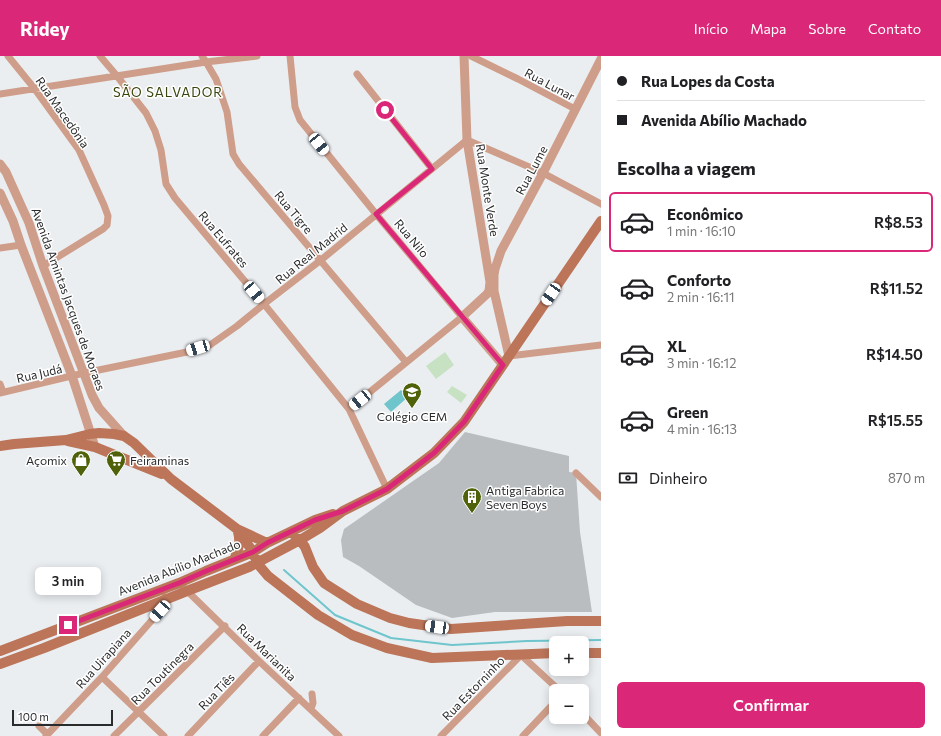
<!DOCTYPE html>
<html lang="pt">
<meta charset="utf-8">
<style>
:root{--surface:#fff;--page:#f2f2f2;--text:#202124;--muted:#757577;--line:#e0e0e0;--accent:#db2777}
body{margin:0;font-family:Commissioner,sans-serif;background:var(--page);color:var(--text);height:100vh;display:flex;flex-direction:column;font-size:15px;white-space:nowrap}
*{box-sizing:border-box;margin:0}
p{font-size:13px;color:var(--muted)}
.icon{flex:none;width:22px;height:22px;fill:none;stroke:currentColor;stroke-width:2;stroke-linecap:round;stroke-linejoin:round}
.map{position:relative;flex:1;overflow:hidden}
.panel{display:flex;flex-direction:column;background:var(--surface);width:340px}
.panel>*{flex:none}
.banner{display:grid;align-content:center;height:88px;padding:0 16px;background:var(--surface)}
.controls{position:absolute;left:549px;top:580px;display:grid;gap:8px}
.controls a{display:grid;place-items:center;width:40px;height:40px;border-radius:6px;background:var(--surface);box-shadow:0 2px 10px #0003;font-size:20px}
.scale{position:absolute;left:12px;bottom:10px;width:101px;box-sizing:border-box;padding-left:4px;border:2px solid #2a2b2c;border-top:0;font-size:11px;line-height:14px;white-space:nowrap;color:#2a2b2c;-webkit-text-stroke:3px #fff;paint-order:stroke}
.end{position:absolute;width:18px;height:18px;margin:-9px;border:5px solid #db2777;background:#fff;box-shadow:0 0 0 2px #fff}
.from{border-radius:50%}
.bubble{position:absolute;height:28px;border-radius:6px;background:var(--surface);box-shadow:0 2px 10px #0003;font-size:13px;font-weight:600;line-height:28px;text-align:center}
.car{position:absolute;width:12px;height:24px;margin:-12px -6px;border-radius:5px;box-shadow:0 0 3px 1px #0007;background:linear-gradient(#fff 24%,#345 0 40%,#fff 0 76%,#345 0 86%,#fff 0)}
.banner b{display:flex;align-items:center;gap:14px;height:38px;font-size:15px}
.banner b+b{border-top:1px solid var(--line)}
.banner i{width:10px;height:10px;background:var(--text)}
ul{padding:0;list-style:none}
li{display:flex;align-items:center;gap:12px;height:60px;margin:0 8px 6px;padding:0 8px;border:2px solid transparent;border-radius:6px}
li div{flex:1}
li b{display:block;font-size:15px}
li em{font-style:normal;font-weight:600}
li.current{border-color:var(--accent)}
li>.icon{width:36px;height:36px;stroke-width:1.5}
h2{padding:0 16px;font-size:18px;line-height:48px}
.pay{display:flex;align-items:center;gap:10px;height:44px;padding:0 16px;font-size:15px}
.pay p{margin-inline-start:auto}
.cta{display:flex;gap:8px;margin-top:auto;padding:8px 16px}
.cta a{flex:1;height:46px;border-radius:6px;background:var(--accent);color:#fff;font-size:16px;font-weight:600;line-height:46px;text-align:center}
header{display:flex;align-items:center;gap:24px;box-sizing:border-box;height:56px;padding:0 20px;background:var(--accent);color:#fff}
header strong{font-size:19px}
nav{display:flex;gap:22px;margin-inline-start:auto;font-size:14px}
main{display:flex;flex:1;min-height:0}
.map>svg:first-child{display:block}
.green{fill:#c7e2c3}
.water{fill:#6ec5cc}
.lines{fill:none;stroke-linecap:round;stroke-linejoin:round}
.stream{stroke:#6ec5cc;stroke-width:2}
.building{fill:#b9bdc0}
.minor{stroke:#cf9e8a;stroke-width:7}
.tertiary{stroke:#cf9e8a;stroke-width:9}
.secondary{stroke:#bc7559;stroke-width:10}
.route{stroke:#db2777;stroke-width:5}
.labels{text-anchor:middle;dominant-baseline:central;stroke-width:3;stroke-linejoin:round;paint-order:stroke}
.street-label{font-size:12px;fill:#2a2b2c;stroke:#fff}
.poi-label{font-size:12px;fill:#2a2b2c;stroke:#fff;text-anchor:start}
.neighbourhood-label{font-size:13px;letter-spacing:1px;fill:#37440b;stroke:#fff}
</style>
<header>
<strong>Ridey</strong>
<nav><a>Início</a><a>Mapa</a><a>Sobre</a><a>Contato</a></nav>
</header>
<main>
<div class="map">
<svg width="601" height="680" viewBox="0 0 601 680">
<rect width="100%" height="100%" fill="#ebeef1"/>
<path class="green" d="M445,296L454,309L436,323L426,310Z
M452,330L467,339L461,347L447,336Z"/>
<path class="water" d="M401,334L408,341L391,356L384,348Z"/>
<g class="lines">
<path class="stream" d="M284,514L335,559L391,582L452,589L527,585L601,584"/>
</g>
<path class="building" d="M465,376L569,400V416L576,417L580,476L592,556H495L452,562L416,549L359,510L343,501L341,484L344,473L439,407Z"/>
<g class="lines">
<path class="minor" d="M8,0L34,32L79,94L104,149L108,160L107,169L103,173L43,210
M100,0L117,20L146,57L155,75L161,94L166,128L175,142L264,248L349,353L387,433
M202,0L206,6L216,23L227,56L233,98L239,108L406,306
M290,0L295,51L300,64L376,158L462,261L349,353
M471,0L518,23L575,53
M357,18L432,113
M0,38L206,6L257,0
M0,192L21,189
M509,300L601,289
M0,328L3,336
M0,337L84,317L187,296L210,289L237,270L264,248L321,204L467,84L543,117L601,148
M576,417L601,441
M179,527L259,605L339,680
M102,621L164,680
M311,653L313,647L312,638
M582,657L601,677
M39,670L47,678
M46,680L102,621L160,555C163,551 166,547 165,541
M114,680L225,570
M188,680L259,605
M263,680L299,642
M441,680L521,599L560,635
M523,680L556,645"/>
<path class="tertiary" d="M464,0L467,84L490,226L489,235L487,238L462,261L503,309
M0,108L6,116L29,167L43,210L92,339L99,352L124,380
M0,137L13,165L21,189L72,320L95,391
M509,300L494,235V219L495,213L501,195L543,117L601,3"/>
<path class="secondary" d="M68,385L95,391L162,418
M0,390L14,388L66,384L90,378L99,377L114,378L124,380L134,387L171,423L237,473L267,487
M237,473L253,496L257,507L268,520L318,559L352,579L387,592L432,602L556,597
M295,480L300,484L305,491L313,511L324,527L357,548L390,562L409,567L451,573L567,565H601
M234,504C238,494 241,487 238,476
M0,595L179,527L206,515L253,496L267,487L315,464L333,458
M582,597H601
M0,608L44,592L187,535L249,511L300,484L320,472L343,455L387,433L400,423L434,397L464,366L601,165"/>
</g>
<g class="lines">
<path class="route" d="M68,569L179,527L206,515L253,496L267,487L315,464L343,455L387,433L434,397L464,366L503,309L376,158L432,113L385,54"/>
</g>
<defs>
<symbol id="school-pin" viewBox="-11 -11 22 30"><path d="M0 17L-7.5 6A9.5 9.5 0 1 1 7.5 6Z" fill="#4f620a" stroke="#fff"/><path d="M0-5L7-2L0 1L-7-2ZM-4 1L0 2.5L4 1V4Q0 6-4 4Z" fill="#fff"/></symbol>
<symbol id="shop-pin" viewBox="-11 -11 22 30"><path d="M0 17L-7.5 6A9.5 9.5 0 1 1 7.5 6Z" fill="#4f620a" stroke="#fff"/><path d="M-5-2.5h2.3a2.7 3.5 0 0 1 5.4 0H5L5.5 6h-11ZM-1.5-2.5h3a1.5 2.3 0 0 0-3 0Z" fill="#fff"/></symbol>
<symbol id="supermarket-pin" viewBox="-11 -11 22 30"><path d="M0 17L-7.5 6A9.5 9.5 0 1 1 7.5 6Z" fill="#4f620a" stroke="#fff"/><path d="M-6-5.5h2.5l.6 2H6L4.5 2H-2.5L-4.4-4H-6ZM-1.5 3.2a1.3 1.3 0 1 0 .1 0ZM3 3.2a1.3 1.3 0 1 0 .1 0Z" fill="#fff"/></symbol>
<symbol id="building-pin" viewBox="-11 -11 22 30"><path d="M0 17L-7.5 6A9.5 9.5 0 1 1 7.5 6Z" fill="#4f620a" stroke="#fff"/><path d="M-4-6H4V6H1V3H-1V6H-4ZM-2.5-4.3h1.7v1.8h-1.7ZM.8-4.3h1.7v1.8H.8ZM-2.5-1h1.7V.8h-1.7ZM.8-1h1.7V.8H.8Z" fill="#fff"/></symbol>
</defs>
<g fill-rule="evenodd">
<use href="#school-pin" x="401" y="325" width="22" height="30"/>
<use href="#shop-pin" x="70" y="393" width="22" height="30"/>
<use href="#supermarket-pin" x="105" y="393" width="22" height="30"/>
<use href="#building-pin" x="461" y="430" width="22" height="30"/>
</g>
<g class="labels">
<g class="street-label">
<text transform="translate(550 28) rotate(28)">Rua Lunar</text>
<text transform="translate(63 56) rotate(55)">Rua Macedônia</text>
<text transform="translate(531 114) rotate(-62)">Rua Lume</text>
<text transform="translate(488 134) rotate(81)">Rua Monte Verde</text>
<text transform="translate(294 156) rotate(50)">Rua Tigre</text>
<text transform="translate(412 182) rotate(50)">Rua Nilo</text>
<text transform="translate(224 183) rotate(50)">Rua Eufrates</text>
<text transform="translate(311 197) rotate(-39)">Rua Real Madrid</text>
<text transform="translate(69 243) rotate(70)">Avenida Amintas Jacques de Moraes</text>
<text transform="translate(39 317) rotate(-13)">Rua Judá</text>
<text transform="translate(179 511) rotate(-22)">Avenida Abílio Machado</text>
<text transform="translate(267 596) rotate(44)">Rua Marianita</text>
<text transform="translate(103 602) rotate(-48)">Rua Uirapiana</text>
<text transform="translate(162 617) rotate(-45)">Rua Toutinegra</text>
<text transform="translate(473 632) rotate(-46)">Rua Estorninho</text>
<text transform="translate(216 635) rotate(-46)">Rua Tiês</text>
</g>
<g class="poi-label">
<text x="412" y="360" text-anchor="middle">Colégio CEM</text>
<text x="67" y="404" text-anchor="end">Açomix</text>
<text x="130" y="404">Feiraminas</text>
<text x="486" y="434">Antiga Fabrica<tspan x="486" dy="14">Seven Boys</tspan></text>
</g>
<g class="neighbourhood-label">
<text x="168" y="36">SÃO SALVADOR</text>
</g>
</g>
</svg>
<div class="controls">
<a>+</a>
<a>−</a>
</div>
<div class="scale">100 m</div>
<i class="end from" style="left:385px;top:54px"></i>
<i class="end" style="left:68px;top:569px"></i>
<div class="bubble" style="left:35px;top:511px;width:66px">3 min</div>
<i class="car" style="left:319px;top:88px;rotate:141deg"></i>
<i class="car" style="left:254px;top:236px;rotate:140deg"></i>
<i class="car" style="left:551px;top:238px;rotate:214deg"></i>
<i class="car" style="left:198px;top:292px;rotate:253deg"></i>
<i class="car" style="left:360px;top:344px;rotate:231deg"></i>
<i class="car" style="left:160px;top:555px;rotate:222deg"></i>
<i class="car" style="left:437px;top:571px;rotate:278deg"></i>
</div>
<section class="panel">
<div class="banner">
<b><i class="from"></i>Rua Lopes da Costa</b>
<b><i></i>Avenida Abílio Machado</b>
</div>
<h2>Escolha a viagem</h2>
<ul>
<li class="current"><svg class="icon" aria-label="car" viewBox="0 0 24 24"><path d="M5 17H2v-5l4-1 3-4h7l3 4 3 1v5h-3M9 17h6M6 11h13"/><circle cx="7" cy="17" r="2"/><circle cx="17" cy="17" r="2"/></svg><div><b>Econômico</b><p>1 min · 16:10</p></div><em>R$8.53</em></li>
<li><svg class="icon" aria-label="car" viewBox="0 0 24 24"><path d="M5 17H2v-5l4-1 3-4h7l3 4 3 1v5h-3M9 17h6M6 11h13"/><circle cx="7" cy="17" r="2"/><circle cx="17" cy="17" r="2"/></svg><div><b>Conforto</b><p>2 min · 16:11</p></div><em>R$11.52</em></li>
<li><svg class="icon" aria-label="car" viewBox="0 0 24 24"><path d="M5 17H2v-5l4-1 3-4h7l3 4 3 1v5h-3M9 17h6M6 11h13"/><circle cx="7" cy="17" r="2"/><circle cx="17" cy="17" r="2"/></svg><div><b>XL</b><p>3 min · 16:12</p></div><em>R$14.50</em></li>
<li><svg class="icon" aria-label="car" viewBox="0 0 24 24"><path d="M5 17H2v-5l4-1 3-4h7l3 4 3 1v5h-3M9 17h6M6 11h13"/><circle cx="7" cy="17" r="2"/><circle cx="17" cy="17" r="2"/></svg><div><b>Green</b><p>4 min · 16:13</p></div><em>R$15.55</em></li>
</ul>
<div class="pay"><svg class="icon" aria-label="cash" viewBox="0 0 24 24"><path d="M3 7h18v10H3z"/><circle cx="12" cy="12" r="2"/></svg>Dinheiro<p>870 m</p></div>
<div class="cta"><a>Confirmar</a></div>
</section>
</main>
